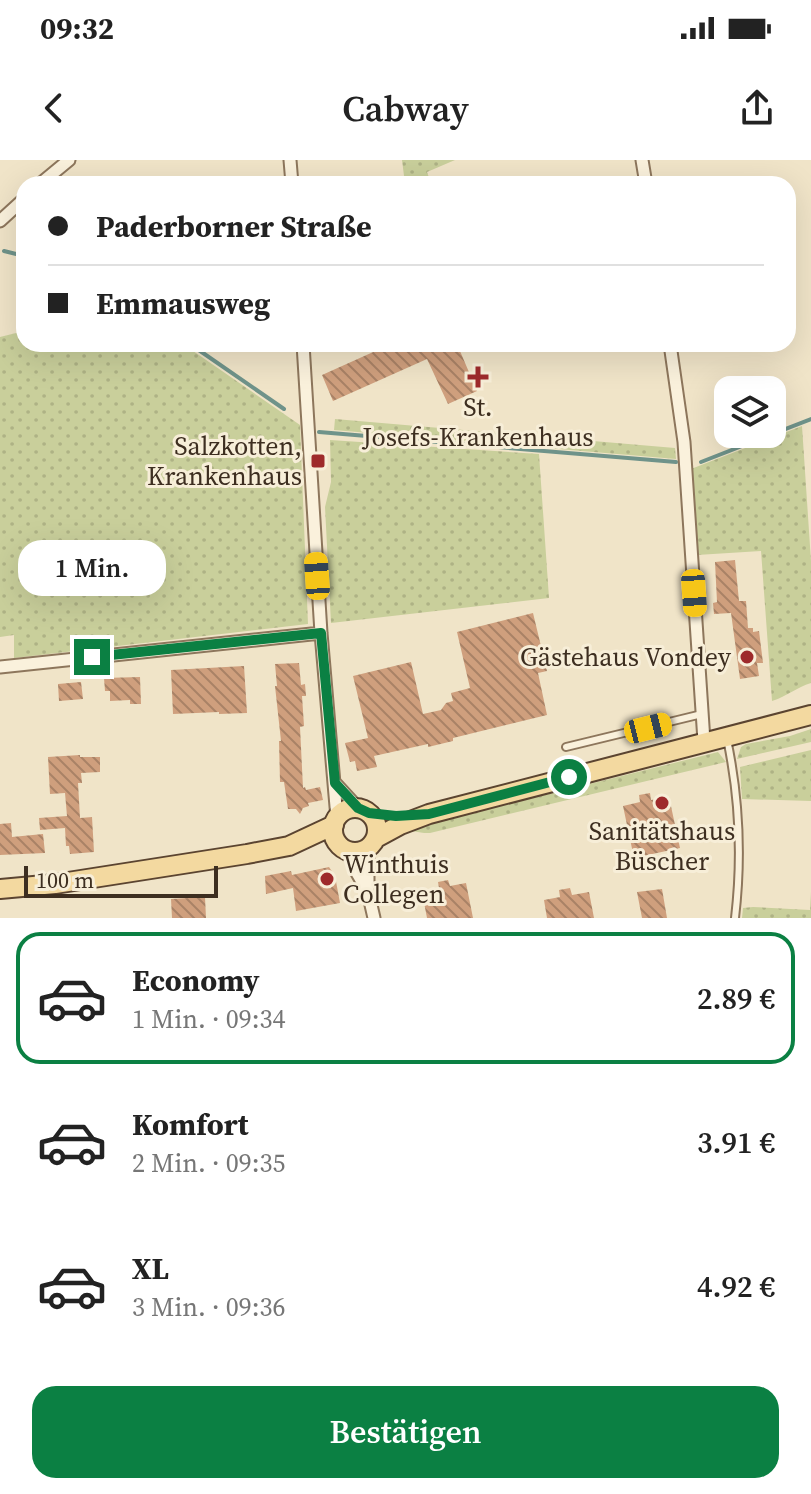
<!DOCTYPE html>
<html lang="de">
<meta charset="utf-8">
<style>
:root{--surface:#fff;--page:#f2f2f2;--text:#222;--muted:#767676;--line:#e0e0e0;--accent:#0b8043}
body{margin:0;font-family:"Source Serif 4",serif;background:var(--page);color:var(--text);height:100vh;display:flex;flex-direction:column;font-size:30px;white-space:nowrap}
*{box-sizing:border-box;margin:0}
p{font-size:26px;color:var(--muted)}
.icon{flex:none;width:44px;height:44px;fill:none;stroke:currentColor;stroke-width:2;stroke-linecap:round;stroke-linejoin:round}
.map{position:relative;height:758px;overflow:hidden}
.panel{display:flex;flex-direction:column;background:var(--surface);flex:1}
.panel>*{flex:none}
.hud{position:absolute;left:16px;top:16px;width:780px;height:176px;border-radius:24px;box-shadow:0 8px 32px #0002;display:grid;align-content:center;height:176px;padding:0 32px;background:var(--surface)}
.fabs{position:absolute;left:714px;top:216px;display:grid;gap:16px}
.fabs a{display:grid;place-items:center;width:72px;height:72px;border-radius:16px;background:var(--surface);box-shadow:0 8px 32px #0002;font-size:40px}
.scale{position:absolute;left:24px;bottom:20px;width:194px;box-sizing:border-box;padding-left:8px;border:4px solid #3d2e20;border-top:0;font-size:22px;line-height:28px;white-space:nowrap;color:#3d2e20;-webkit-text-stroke:6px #f7eed8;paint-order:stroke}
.end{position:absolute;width:36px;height:36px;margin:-18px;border:10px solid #0b8043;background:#fff;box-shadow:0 0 0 4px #fff}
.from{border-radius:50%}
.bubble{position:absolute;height:56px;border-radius:24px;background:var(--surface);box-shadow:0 8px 32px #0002;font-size:26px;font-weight:600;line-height:56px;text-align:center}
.car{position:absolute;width:24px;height:48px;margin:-24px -12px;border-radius:10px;box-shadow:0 0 6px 2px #0007;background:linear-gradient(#f5c518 24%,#345 0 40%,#f5c518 0 76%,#345 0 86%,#f5c518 0)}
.hud b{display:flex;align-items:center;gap:28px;height:76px;font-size:30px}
.hud b+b{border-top:2px solid var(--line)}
.hud i{width:20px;height:20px;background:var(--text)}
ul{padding:14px 0 0;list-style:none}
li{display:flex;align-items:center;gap:24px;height:132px;margin:0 16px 12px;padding:0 16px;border:4px solid transparent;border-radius:24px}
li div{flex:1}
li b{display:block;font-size:30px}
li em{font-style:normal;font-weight:600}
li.active{border-color:var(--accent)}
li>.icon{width:72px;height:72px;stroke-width:1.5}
.cta{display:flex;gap:16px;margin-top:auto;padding:16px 32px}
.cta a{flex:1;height:92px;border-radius:24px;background:var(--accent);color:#fff;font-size:32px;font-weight:600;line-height:92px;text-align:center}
.status{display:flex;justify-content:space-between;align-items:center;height:56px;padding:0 40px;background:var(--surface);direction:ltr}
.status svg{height:22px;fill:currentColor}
header{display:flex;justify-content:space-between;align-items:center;height:104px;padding:0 32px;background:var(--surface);font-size:36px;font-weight:600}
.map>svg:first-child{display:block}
.grass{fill:url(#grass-dots)}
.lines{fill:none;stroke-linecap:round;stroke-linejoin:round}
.stream{stroke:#6f938a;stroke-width:4}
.building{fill:url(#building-back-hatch)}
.service-casing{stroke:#8d765c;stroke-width:10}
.minor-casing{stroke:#8d765c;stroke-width:15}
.primary-casing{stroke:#5b4430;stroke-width:22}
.service{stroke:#faf1dc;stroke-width:6}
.minor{stroke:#faf1dc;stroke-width:11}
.primary{stroke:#f3d9a0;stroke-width:18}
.route{stroke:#0b8043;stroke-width:10}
.poi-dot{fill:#9e2a2b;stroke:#f7eed8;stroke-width:3}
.labels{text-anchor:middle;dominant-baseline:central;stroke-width:6;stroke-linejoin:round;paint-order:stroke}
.poi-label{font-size:26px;fill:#3d2e20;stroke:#f7eed8}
</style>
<div class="status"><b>09:32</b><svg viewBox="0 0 49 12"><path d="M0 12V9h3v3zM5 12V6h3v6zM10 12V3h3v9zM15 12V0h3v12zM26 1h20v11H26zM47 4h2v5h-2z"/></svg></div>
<header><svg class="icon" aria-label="back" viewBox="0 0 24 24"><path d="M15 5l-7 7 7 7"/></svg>Cabway<svg class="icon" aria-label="share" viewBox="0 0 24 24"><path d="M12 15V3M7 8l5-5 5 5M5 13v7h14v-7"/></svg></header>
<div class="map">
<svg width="811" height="758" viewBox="0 0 811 758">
<defs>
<pattern id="grass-dots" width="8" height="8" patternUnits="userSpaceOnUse" patternTransform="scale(2)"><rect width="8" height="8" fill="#c9cf9b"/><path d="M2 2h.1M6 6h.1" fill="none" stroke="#aeb285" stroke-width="1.8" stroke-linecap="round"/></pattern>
<pattern id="building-back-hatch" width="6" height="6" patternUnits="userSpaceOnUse" patternTransform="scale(2)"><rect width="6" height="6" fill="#cf9f7d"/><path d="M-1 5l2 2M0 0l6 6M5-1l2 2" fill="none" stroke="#a98266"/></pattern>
</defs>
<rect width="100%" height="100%" fill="#f0e4c8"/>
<path class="grass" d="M402,0H455L427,12L431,23L428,24H405Z
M24,171V184H183L300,265L308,464L14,498V475L0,477V177Z
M335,259L675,288L676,299L334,270Z
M802,266L811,401V523C797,527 786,537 772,541L761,391L697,395L691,309Z
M330,280L539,294L549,438L331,463L325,347L331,322Z
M811,569V582L737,599L741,587L746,584L790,576Z
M811,590V641L742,639L740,607Z
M718,592L726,602L430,673H424L405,670Z
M811,732V758H742L743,748L753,747L810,750Z"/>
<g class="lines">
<path class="stream" d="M4,91L24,96
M190,184L284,249
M319,272L676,302
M701,302L811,259"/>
</g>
<path class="building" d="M391,184H457L477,231L448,244L427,199L333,241L322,215Z
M735,400L739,441H746L748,468H753V472L759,471L763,503H757L759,516L740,519L731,453L714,454L713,443L717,442L715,402Z
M533,453L547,511L538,513L547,555L453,578V581L428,587V584L374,596L377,607L357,611L355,601L350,602L345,583L368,578L353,516L411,502L423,554L441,550L446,543L453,541L451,533L470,528L457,472Z
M299,503L301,525L305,524L306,536H302L304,566L300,567L303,628L305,627L306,630L320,627L323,640L308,643L309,646L303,648L300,654L296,649H288L284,622H280L279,581H281L275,526H277L275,504Z
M244,506L247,553L219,554V552L173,554L171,510Z
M140,517L141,544H130V540L110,541V531H105L104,518Z
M81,522L83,539L59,541L58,524Z
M80,595V597H100V612L81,613L82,623H78L80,658L92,657L94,692L70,694L69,686H66L65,668L40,670L39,658L67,656L65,633L50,634L48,597Z
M650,633L651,640L669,637L680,688L634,698L623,646L640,642L639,635Z
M11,663L12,677L43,674L45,693L0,695V664Z
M329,707L335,716L340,743L296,751L293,728L266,734L265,716L291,711L292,715Z
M448,720L450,726L466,723L473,758H427L422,732L439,728L438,722Z
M570,728L572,735L589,732L594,758H547L544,740L560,737L559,730Z
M662,729L667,758H642L637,732Z
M205,737L206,758H172L171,739Z"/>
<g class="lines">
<defs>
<path id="service" d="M727,579C739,636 742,699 735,758
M566,587L702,554"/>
<path id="minor" d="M290,0L292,24
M642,0L646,24
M40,24L69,0
M0,61L24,39
M303,184L321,473L337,658
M670,184L684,282L704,581
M0,507L321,473
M335,623L358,648
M368,688V732L374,758
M352,692L357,713L368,732"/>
<path id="primary" d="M333 670a22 22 0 1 1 44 0a22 22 0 1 1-44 0Z
M376,678L400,665L429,654L811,555
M0,729L55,724L247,694L289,686L334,665"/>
</defs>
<use href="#service" class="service-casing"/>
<use href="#minor" class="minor-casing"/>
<use href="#primary" class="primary-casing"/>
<use href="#service" class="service"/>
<use href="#minor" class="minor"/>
<use href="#primary" class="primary"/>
</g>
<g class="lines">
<path class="route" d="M92,497L321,473L335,623L358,648L369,653L396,656L429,654L569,617"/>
</g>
<g class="poi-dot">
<path d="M474 205h8v8h8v8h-8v8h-8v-8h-8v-8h8z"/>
<rect x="310" y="293" width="16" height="16" rx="4"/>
<circle cx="747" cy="497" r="8"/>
<circle cx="662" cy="643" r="8"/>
<circle cx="327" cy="719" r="8"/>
</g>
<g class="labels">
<g class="poi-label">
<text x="478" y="247">St.<tspan x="478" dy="30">Josefs-Krankenhaus</tspan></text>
<text x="302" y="286" text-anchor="end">Salzkotten,<tspan x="302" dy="30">Krankenhaus</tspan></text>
<text x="731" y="497" text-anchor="end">Gästehaus Vondey</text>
<text x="662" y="671">Sanitätshaus<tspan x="662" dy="30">Büscher</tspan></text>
<text x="343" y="704" text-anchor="start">Winthuis<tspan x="343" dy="30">Collegen</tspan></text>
</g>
</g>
</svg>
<div class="fabs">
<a><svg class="icon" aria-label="layers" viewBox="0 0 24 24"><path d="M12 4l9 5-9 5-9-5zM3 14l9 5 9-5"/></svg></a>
</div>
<div class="scale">100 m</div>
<i class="end from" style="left:569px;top:617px"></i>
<i class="end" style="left:92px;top:497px"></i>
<div class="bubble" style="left:18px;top:380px;width:148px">1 Min.</div>
<i class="car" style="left:317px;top:416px;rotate:356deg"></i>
<i class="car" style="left:694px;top:433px;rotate:176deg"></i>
<i class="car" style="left:648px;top:568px;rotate:76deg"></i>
<div class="hud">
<b><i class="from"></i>Paderborner Straße</b>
<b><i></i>Emmausweg</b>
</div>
</div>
<section class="panel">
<ul>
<li class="active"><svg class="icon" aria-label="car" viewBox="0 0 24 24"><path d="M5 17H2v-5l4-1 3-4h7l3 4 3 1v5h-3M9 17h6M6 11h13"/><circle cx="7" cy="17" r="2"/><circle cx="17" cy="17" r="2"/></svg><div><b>Economy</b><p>1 Min. · 09:34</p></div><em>2.89 €</em></li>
<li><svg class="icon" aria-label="car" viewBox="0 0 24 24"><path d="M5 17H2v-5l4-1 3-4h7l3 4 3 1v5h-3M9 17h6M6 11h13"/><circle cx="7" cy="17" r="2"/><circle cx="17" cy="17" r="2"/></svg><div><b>Komfort</b><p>2 Min. · 09:35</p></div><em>3.91 €</em></li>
<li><svg class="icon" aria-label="car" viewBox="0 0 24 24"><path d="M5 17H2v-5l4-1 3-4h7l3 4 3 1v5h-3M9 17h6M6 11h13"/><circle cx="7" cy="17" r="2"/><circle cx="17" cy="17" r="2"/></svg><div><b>XL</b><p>3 Min. · 09:36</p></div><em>4.92 €</em></li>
</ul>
<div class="cta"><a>Bestätigen</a></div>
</section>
